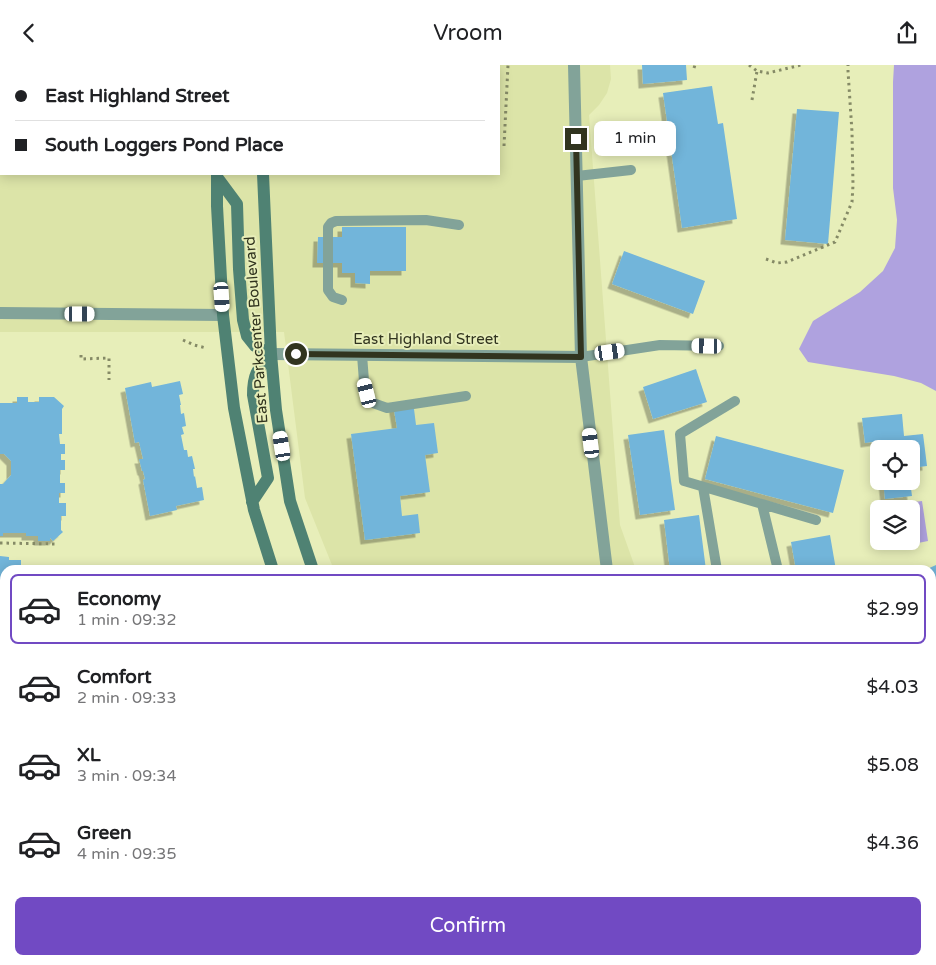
<!DOCTYPE html>
<meta charset="utf-8">
<style>
:root{--surface:#fff;--page:#f6f6f6;--text:#202124;--muted:#757577;--line:#e0e0e0;--accent:#714ac3}
body{margin:0;font-family:"Varela Round",sans-serif;background:var(--page);color:var(--text);height:100vh;display:flex;flex-direction:column;font-size:19px;white-space:nowrap}
*{box-sizing:border-box;margin:0}
p{font-size:16px;color:var(--muted)}
.icon{flex:none;width:28px;height:28px;fill:none;stroke:currentColor;stroke-width:2;stroke-linecap:round;stroke-linejoin:round}
.map{position:relative;flex:1;overflow:hidden}
.side{position:absolute;left:0px;top:500px;width:936px;height:400px;display:flex;flex-direction:column;background:var(--surface);border-radius:15px 15px 0 0;box-shadow:0 2px 12px #0003}
.side>*{flex:none}
.hud{position:absolute;left:0px;top:0px;width:500px;height:110px;box-shadow:0 2px 12px #0003;display:grid;align-content:center;height:110px;padding:0 15px;background:var(--surface)}
.controls{position:absolute;left:870px;top:375px;display:grid;gap:10px}
.controls a{display:grid;place-items:center;width:50px;height:50px;border-radius:8px;background:var(--surface);box-shadow:0 2px 12px #0003;font-size:25px}
.end{position:absolute;width:22px;height:22px;margin:-11px;border:6px solid #31341f;background:#fff;box-shadow:0 0 0 2px #fff}
.from{border-radius:50%}
.bubble{position:absolute;height:35px;border-radius:8px;background:var(--surface);box-shadow:0 2px 12px #0003;font-size:16px;font-weight:600;line-height:35px;text-align:center}
.car{position:absolute;width:15px;height:30px;margin:-15px -8px;border-radius:6px;box-shadow:0 0 4px 1px #0007;background:linear-gradient(#fff 24%,#345 0 40%,#fff 0 76%,#345 0 86%,#fff 0)}
.hud b{display:flex;align-items:center;gap:18px;height:48px;font-size:19px}
.hud b+b{border-top:1px solid var(--line)}
.hud i{width:12px;height:12px;background:var(--text)}
ul{padding:9px 0 0;list-style:none}
li{display:flex;align-items:center;gap:15px;height:70px;margin:0 10px 8px;padding:0 5px;border:2px solid transparent;border-radius:8px}
li div{flex:1}
li b{display:block;font-size:19px}
li em{font-style:normal;font-weight:600}
li.selected{border-color:var(--accent)}
li>.icon{width:45px;height:45px;stroke-width:1.5}
.cta{display:flex;gap:10px;margin-top:auto;padding:10px 15px}
.cta a{flex:1;height:58px;border-radius:8px;background:var(--accent);color:#fff;font-size:20px;font-weight:600;line-height:58px;text-align:center}
header{display:flex;justify-content:space-between;align-items:center;height:65px;padding:0 15px;background:var(--surface);font-size:22px;font-weight:600}
.map>svg:first-child{display:block}
.built{fill:#dce4a8;fill-rule:evenodd}
.water{fill:#afa2df}
.building{fill:#72b5da;filter:url(#shadow)}
.lines{fill:none;stroke-linecap:round;stroke-linejoin:round}
.path{stroke:#858a66;stroke-width:3;stroke-dasharray:2.5 4;stroke-linecap:butt}
.service{stroke:#82a399;stroke-width:10}
.minor{stroke:#82a399;stroke-width:12}
.secondary{stroke:#4f8273;stroke-width:12}
.route{stroke:#31341f;stroke-width:6}
.labels{text-anchor:middle;dominant-baseline:central;stroke-width:4;stroke-linejoin:round;paint-order:stroke}
.street-label{font-size:15px;fill:#31341f;stroke:#e7eeb9}
</style>
<header><svg class="icon" aria-label="back" viewBox="0 0 24 24"><path d="M15 5l-7 7 7 7"/></svg>Vroom<svg class="icon" aria-label="share" viewBox="0 0 24 24"><path d="M12 15V3M7 8l5-5 5 5M5 13v7h14v-7"/></svg></header>
<div class="map">
<svg width="936" height="900" viewBox="0 0 936 900">
<defs>
<filter id="shadow"><feDropShadow dx="-4.5" dy="4.5" stdDeviation="0" flood-color="#0004"/></filter>
</defs>
<rect width="100%" height="100%" fill="#e7eeb9"/>
<path class="built" d="M0,0H610L611,14L607,28L599,40L589,50L620,460L636,505H334L305,433L284,267H0ZM1,1H499V109H1Z
M931,788H936V900H561L557,895H931Z
M260,895H441L444,900H261Z"/>
<path class="water" d="M894,0H936V326L921,318L894,311L808,297L799,284L813,256L860,227L883,206L895,183L897,155L893,123V17Z
M922,436L928,476L913,479L911,470V444H907L906,438Z"/>
<path class="building" d="M642,0H686L687,15L643,19Z
M712,21L718,59L723,58L737,154L682,163L663,28Z
M797,44L839,47L828,179L785,175Z
M342,162H406V206H370V219L355,218V208H342V198H317L318,172H342Z
M624,186L705,216L693,249L612,219Z
M696,304L707,337L653,354L643,322Z
M180,316L183,329L179,330L181,340H180L181,349L184,348L186,361L182,362L184,369L181,370L184,385H187L188,392L192,391L195,404H193L194,412L195,411L197,423L202,422L204,435L176,441L177,445L150,451L143,415L145,414L143,406H142L139,394H143L139,377L135,378L125,323L151,317L152,322Z
M17,332H28V337H39V332H54L64,341L62,344V369H59L60,379H65V389H61V395H65V405H60V418H65V428H59V438H66V451H61V465L63,467L53,476L50,473V476H38V471H26V468H3V471H0V419H3L11,410V396L4,389H0V338H17Z
M413,336L416,360L434,358L438,388L425,390L430,427L400,431L402,451L418,449L420,468L365,475L351,369L397,363L393,339Z
M902,349L904,371L923,369L927,401L911,403V384H879V376L865,378L862,353Z
M664,365L675,445L640,450L628,370Z
M716,371L844,405L833,448L705,414Z
M883,416H910L912,431L885,434Z
M699,450L706,505H670L664,455Z
M830,470L836,505H796L791,477Z
M0,491L9,492V495H21V505H5V562H0Z
M936,500V608L931,597V505H925Z
M0,668L5,679L1,681L5,689V717L0,719Z
M125,895H144L149,900H120Z
M162,895H168L173,900H157Z
M847,895H926V900H847Z"/>
<g class="lines">
<path class="path" d="M749,0L757,6L768,8L801,0
M694,3L695,0
M752,35L757,6
M504,81L508,0
M766,194L777,198L787,197L835,177L852,137L853,120L852,67L848,6V0
M183,275L194,280L206,283
M81,290V294L109,293V315
M0,478L58,479
M0,617H5"/>
<path class="service" d="M577,111L631,105
M342,235L333,232L328,225V162L331,158L336,156L426,155L459,160
M362,290L364,316L367,328L373,338L387,343L466,331
M581,292L660,280L719,281
M735,336L680,369L684,416L816,455
M703,422L717,505
M762,439L778,505"/>
<path class="minor" d="M574,0L581,292L607,505
M0,248L223,250
M271,289L581,292"/>
<path class="secondary" d="M225,1V0
M266,1V0
M217,109V141L223,250L234,343L254,445L273,505
M263,109L271,289L276,345L290,436L313,505
M217,112L237,139L239,204L243,255L247,271L255,281L271,289
M252,437L268,413L253,330C253,309 257,305 271,289
M483,895L487,900
M526,895L530,900"/>
</g>
<g class="lines">
<path class="route" d="M296,289L581,292L576,74"/>
</g>
<g class="labels">
<g class="street-label">
<text transform="translate(256 265) rotate(-94)">East Parkcenter Boulevard</text>
<text x="426" y="274">East Highland Street</text>
</g>
</g>
</svg>
<div class="controls">
<a><svg class="icon" aria-label="locate" viewBox="0 0 24 24"><circle cx="12" cy="12" r="6"/><path d="M12 2v4M12 18v4M2 12h4M18 12h4"/></svg></a>
<a><svg class="icon" aria-label="layers" viewBox="0 0 24 24"><path d="M12 4l9 5-9 5-9-5zM3 14l9 5 9-5"/></svg></a>
</div>
<i class="end from" style="left:296px;top:289px"></i>
<i class="end" style="left:576px;top:74px"></i>
<div class="bubble" style="left:594px;top:56px;width:82px">1 min</div>
<i class="car" style="left:222px;top:232px;rotate:176deg"></i>
<i class="car" style="left:80px;top:249px;rotate:90deg"></i>
<i class="car" style="left:707px;top:281px;rotate:271deg"></i>
<i class="car" style="left:610px;top:287px;rotate:82deg"></i>
<i class="car" style="left:367px;top:328px;rotate:346deg"></i>
<i class="car" style="left:591px;top:378px;rotate:353deg"></i>
<i class="car" style="left:282px;top:381px;rotate:351deg"></i>
<div class="hud">
<b><i class="from"></i>East Highland Street</b>
<b><i></i>South Loggers Pond Place</b>
</div>
<section class="side">
<ul>
<li class="selected"><svg class="icon" aria-label="car" viewBox="0 0 24 24"><path d="M5 17H2v-5l4-1 3-4h7l3 4 3 1v5h-3M9 17h6M6 11h13"/><circle cx="7" cy="17" r="2"/><circle cx="17" cy="17" r="2"/></svg><div><b>Economy</b><p>1 min · 09:32</p></div><em>$2.99</em></li>
<li><svg class="icon" aria-label="car" viewBox="0 0 24 24"><path d="M5 17H2v-5l4-1 3-4h7l3 4 3 1v5h-3M9 17h6M6 11h13"/><circle cx="7" cy="17" r="2"/><circle cx="17" cy="17" r="2"/></svg><div><b>Comfort</b><p>2 min · 09:33</p></div><em>$4.03</em></li>
<li><svg class="icon" aria-label="car" viewBox="0 0 24 24"><path d="M5 17H2v-5l4-1 3-4h7l3 4 3 1v5h-3M9 17h6M6 11h13"/><circle cx="7" cy="17" r="2"/><circle cx="17" cy="17" r="2"/></svg><div><b>XL</b><p>3 min · 09:34</p></div><em>$5.08</em></li>
<li><svg class="icon" aria-label="car" viewBox="0 0 24 24"><path d="M5 17H2v-5l4-1 3-4h7l3 4 3 1v5h-3M9 17h6M6 11h13"/><circle cx="7" cy="17" r="2"/><circle cx="17" cy="17" r="2"/></svg><div><b>Green</b><p>4 min · 09:35</p></div><em>$4.36</em></li>
</ul>
<div class="cta"><a>Confirm</a></div>
</section>
</div>
